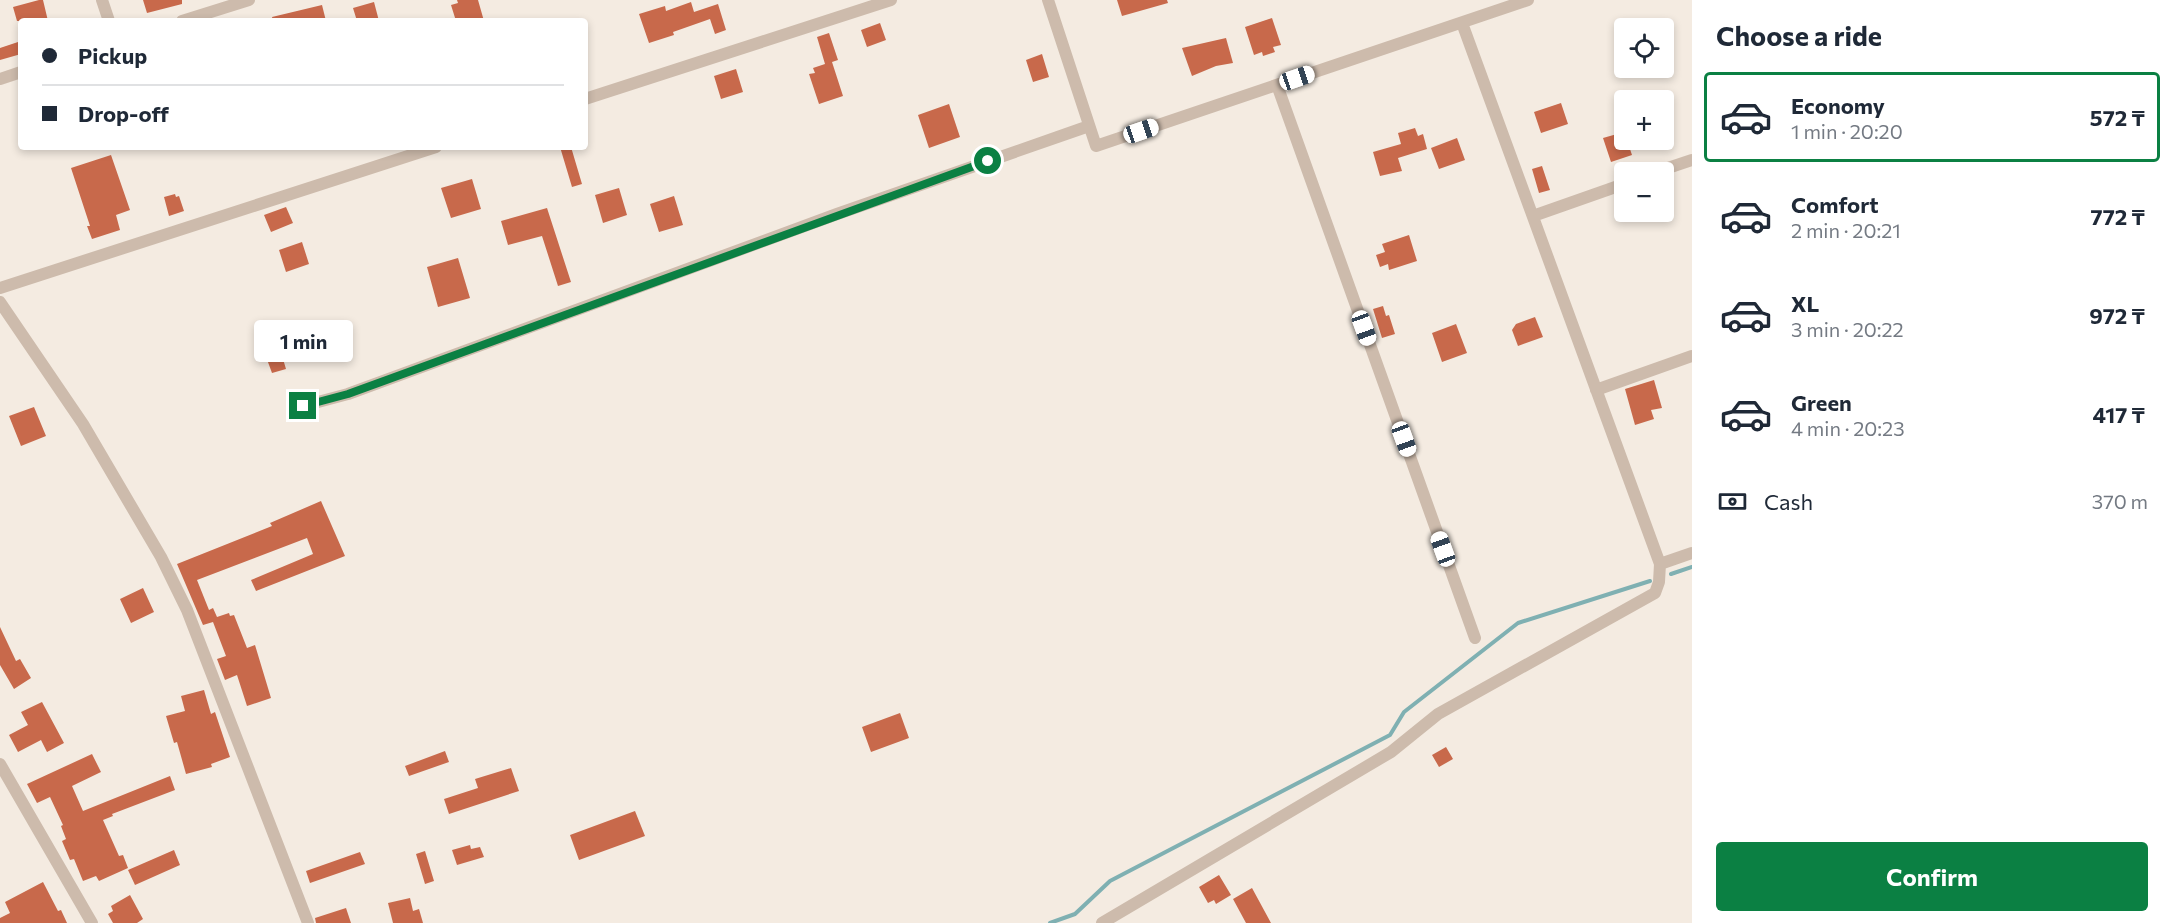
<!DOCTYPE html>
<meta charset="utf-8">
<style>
:root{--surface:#fff;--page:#f2f2f3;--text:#1f2937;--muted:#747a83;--line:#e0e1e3;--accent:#0b8043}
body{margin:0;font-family:Commissioner,sans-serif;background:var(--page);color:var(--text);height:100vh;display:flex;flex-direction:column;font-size:22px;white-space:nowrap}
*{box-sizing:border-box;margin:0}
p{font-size:20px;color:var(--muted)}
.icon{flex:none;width:33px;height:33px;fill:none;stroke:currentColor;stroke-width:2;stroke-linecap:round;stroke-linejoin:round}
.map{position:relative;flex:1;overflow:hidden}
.panel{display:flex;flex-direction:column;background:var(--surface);width:480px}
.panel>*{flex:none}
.hud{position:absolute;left:18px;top:18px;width:570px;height:132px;border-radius:6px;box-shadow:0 3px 9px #0003;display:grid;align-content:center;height:132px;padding:0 24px;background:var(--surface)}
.controls{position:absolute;left:1614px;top:18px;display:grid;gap:12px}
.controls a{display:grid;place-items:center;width:60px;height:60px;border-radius:6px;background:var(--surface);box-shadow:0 3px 9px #0003;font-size:30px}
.end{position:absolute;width:27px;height:27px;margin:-14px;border:8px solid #0b8043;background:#fff;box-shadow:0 0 0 3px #fff}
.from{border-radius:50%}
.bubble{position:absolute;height:42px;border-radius:6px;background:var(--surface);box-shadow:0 3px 9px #0003;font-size:20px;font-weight:700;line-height:42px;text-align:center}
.car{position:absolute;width:18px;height:36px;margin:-18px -9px;border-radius:8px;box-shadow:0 0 4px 2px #0007;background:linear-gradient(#fff 24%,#345 0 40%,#fff 0 76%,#345 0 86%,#fff 0)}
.hud b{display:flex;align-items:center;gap:21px;height:57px;font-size:22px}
.hud b+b{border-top:2px solid var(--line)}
.hud i{width:15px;height:15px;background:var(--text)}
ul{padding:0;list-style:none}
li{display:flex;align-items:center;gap:18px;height:90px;margin:0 12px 9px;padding:0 12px;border:3px solid transparent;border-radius:6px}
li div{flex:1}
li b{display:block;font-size:22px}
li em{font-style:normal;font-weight:700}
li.on{border-color:var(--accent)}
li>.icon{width:54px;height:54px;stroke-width:1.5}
h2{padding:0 24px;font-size:27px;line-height:72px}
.pay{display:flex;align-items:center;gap:15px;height:66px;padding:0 24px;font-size:22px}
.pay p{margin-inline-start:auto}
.button{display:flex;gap:12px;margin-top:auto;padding:12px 24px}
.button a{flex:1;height:69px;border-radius:6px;background:var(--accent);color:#fff;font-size:24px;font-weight:700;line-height:69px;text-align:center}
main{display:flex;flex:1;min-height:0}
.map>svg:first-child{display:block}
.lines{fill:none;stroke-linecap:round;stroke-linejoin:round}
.stream{stroke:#7fb0b2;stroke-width:4}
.building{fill:#c8694b}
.minor{stroke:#cdbbac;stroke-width:12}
.route{stroke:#0b8043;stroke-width:8}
</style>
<main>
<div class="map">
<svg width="1692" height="923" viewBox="0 0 1692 923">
<rect width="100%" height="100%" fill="#f4ebe1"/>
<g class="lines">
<path class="stream" d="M1671,574L1692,567
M1050,923L1075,914L1110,881L1390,735L1404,712L1518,623L1650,581"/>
</g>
<path class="building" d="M39,0H43L48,21H17L13,7Z
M143,0H182V4L147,13Z
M457,0H478L484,21H456L451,5L458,3Z
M1117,0H1167L1168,3L1122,16Z
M374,2L379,21H357L353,8Z
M691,2L694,12L718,4L726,30L715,34L710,19L673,32L674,35L649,43L639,14L665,6L666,11Z
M322,5L326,21H273L272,17Z
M1272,18L1281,45L1273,47L1275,52L1263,56L1262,52L1254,55L1245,27Z
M880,23L886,40L867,47L861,30Z
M829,33L838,60L832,62L843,96L819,104L809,74L815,73L813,68L825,64L817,37Z
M1226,38L1233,63L1216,66L1192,76L1182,48Z
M18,42L21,54L0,60V48Z
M1042,54L1049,77L1033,82L1026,60Z
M736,69L743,92L721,99L714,76Z
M1561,103L1568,124L1541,133L1534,112Z
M949,104L960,137L929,148L918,115Z
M1415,128L1418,136L1423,134L1427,149L1398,158L1402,171L1380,176L1373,152L1401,144L1398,133Z
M1624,132V140H1627L1632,155L1611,162L1603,138Z
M1457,138L1465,160L1439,169L1431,148Z
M560,147H571L582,184L572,187Z
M111,155L130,210L116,215L120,230L92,239L87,226H90L71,168Z
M1542,166L1550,190L1539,193L1532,169Z
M472,179L481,209L451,218L441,188Z
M619,188L627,215L603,223L595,195Z
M175,194L176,197L179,196L184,211L169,216L164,197Z
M674,196L683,225L659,232L650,204Z
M286,207L293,223L271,232L264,215Z
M547,208L571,282L558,286L542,236L508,245L501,221Z
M1409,235L1417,261L1389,270L1388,264L1380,267L1376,255L1385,252L1382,244Z
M302,242L309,264L286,272L279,250Z
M458,258L470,298L438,307L427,267Z
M1383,306L1386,316L1389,315L1395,334L1382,338L1373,309Z
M1535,317L1543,337L1518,346L1512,330L1516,324Z
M1456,324L1467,353L1442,362L1432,333Z
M280,349L286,369L272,373L265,354Z
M1654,380L1662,408L1651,410L1654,419L1635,425L1625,389Z
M34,407L46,436L21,446L9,416Z
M321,501L345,556L256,591L251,580L313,554L307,538L197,580L209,610L213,608L217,617L229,613L230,616L234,615L247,648L255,645L271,698L247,706L237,675L225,680L217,659L226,656L213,622L203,625L177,564L272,526L270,523Z
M143,588L154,612L131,623L120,599Z
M0,627L16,661L20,659L31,678L14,689L0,665Z
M204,690L211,714L215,712L230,757L211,764L212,767L186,774L177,742L174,743L166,716L185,711L181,696Z
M42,702L64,743L47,752L41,740L18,752L9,735L28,725L21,712Z
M900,713L909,738L871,752L862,727Z
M1446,747L1453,759L1439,767L1432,755Z
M445,751L449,762L409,776L405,766Z
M92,754L101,772L72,786L83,811L170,776L175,790L112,814L113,816L103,820L119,856L123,855L128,868L99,881L96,876L83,881L74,859L70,860L62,841L66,839L61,826L63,825L50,797L37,803L27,784Z
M511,768L519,791L449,814L444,799L478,788L475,779Z
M635,811L645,836L579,860L570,835Z
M470,845L471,849L480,847L484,857L457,865L452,850Z
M174,850L180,865L135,885L128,870Z
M425,851L434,881L425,884L416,854Z
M360,852L365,864L310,883L306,871Z
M1219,875L1231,895L1216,904L1214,900L1208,903L1199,887Z
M43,882L58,911L61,910L67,923H0V918L10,913L5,902Z
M1252,888L1271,923H1246L1233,899Z
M130,895L143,919L137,923H113L108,914L113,911L111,906Z
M410,898L413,911L419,909L423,923H393L388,903Z
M346,908L351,923H316L315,918Z"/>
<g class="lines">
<path class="minor" d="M102,0L109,21
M1048,0L1096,146L1528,0
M182,21L249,0
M0,79L21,72
M1277,85L1475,638
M585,99L891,0
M1656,172L1692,160
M1533,216L1624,184
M0,288L436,147
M0,302L83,424L161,557L187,610L308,923
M1596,390L1692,356
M303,406L348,394L837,214L1089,126
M1660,564L1692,553
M0,764L92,923
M1102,923L1391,752L1438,714L1655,593L1659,582L1660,564L1462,23"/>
</g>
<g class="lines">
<path class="route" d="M303,406L348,394L988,161"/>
</g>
</svg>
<div class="controls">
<a><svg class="icon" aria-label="locate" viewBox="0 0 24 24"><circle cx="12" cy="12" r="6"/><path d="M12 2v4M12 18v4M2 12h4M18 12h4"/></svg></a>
<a>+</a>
<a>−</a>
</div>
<i class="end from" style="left:988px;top:161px"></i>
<i class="end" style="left:303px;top:406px"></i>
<div class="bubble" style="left:254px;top:320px;width:99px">1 min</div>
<i class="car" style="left:1297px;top:78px;rotate:71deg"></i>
<i class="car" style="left:1141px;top:131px;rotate:71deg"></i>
<i class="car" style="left:1364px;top:328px;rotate:160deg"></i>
<i class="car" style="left:1404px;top:439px;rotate:160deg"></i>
<i class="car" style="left:1443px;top:549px;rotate:340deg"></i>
<div class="hud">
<b><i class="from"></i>Pickup</b>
<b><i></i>Drop-off</b>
</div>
</div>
<section class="panel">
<h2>Choose a ride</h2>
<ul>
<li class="on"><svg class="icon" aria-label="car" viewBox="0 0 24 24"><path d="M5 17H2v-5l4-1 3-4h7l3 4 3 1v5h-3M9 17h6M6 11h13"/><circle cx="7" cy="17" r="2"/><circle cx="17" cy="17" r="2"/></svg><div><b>Economy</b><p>1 min · 20:20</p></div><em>572 ₸</em></li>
<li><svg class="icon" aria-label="car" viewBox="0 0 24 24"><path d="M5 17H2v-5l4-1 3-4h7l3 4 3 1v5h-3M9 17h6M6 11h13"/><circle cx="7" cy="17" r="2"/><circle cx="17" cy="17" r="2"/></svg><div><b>Comfort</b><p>2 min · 20:21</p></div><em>772 ₸</em></li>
<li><svg class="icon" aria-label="car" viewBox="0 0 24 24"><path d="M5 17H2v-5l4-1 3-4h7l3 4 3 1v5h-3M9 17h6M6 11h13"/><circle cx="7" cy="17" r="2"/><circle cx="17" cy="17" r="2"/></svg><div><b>XL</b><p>3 min · 20:22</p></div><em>972 ₸</em></li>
<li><svg class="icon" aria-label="car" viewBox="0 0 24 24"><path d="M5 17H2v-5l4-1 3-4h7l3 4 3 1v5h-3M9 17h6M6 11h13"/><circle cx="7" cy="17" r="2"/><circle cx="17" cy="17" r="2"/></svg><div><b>Green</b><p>4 min · 20:23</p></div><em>417 ₸</em></li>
</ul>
<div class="pay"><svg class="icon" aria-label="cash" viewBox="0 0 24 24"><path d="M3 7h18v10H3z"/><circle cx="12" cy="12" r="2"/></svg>Cash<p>370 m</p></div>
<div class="button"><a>Confirm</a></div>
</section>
</main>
